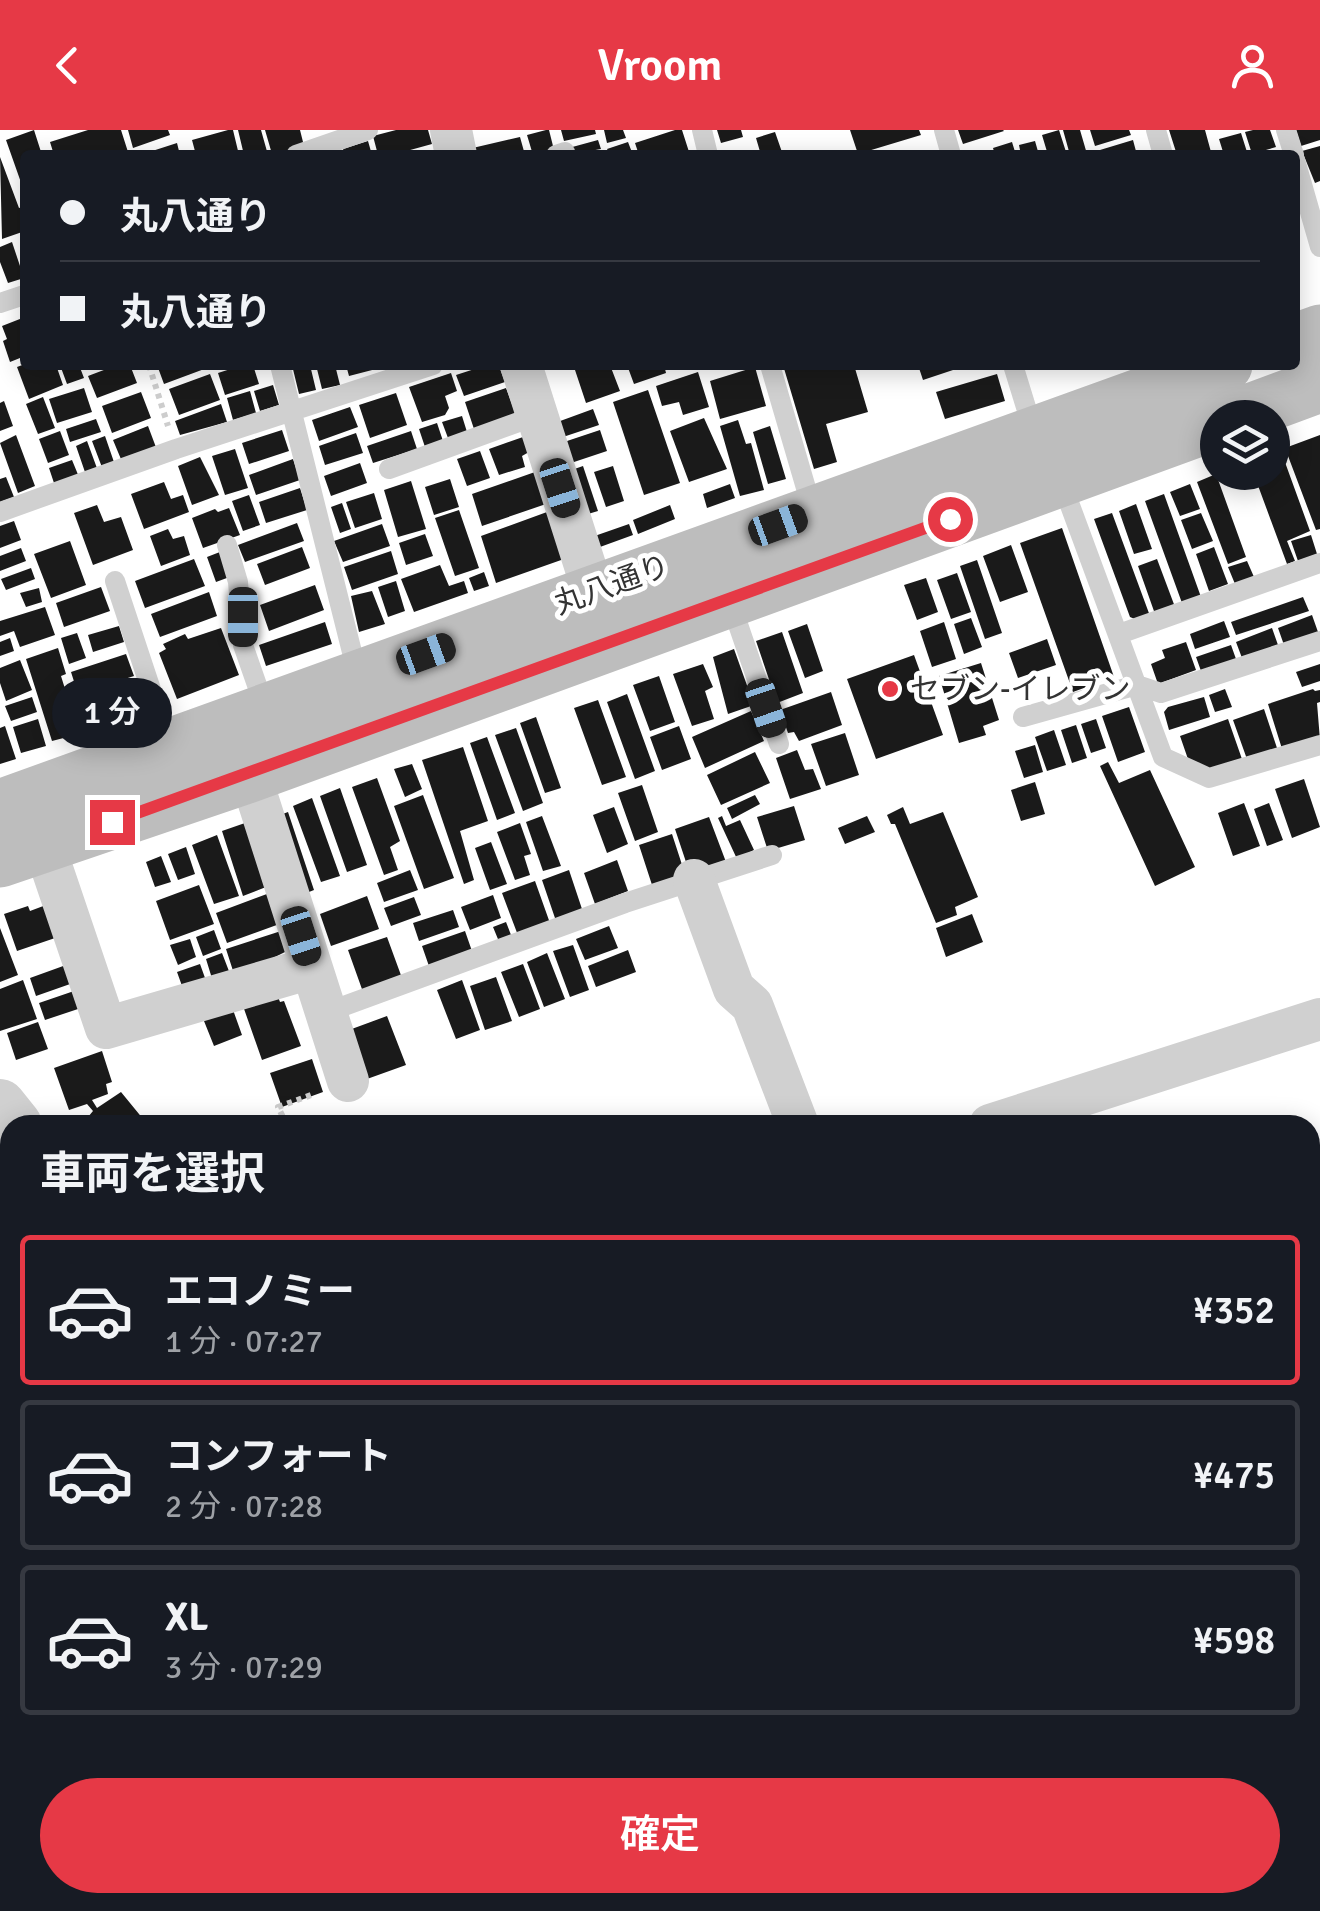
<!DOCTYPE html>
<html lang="ja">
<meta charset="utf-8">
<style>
:root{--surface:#171b24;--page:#20242c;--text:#f1f3f6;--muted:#9ea1a6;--line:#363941;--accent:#e63946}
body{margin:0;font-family:Signika,"Noto Sans JP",sans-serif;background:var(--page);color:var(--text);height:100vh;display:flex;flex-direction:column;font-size:38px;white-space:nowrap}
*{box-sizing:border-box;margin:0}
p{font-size:32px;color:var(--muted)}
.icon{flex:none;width:55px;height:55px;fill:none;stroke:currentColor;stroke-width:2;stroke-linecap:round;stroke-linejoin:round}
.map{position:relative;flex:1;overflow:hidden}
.panel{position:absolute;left:0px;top:985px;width:1320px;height:798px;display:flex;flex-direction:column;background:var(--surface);border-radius:30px 30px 0 0;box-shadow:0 5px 25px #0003}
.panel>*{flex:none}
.banner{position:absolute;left:20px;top:20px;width:1280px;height:220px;border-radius:10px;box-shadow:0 5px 25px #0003;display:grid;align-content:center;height:220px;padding:0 40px;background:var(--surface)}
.fabs{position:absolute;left:1200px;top:270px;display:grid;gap:20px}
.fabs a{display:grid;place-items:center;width:90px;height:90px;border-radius:50%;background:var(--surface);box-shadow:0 5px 25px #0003;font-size:50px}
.end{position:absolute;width:45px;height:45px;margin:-22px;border:12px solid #e63946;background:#fff;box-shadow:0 0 0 5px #fff}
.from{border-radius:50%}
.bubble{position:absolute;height:70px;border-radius:35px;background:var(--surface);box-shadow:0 5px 25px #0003;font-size:32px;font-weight:600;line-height:70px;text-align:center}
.car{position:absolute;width:30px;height:60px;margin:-30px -15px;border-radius:12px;box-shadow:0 0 8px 2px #0007;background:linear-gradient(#222 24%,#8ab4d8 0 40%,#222 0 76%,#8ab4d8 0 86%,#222 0)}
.banner b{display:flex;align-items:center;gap:35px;height:95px;font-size:38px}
.banner b+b{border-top:2px solid var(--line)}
.banner i{width:25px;height:25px;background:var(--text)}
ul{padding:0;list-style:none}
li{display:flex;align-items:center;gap:30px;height:150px;margin:0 20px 15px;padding:0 20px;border:5px solid var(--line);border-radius:10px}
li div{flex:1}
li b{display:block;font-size:38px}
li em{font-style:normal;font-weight:600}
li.selected{border-color:var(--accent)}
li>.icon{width:90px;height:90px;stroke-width:1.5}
h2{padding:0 40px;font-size:45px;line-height:120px}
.cta{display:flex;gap:20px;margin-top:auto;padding:20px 40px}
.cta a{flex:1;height:115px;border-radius:60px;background:var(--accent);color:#fff;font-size:40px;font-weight:600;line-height:115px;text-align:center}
header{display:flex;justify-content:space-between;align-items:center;height:130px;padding:0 40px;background:var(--accent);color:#fff;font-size:45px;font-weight:600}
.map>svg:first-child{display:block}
.building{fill:#1a1a1a}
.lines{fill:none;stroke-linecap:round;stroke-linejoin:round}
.path{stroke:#cdcdcd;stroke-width:6;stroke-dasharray:5 5;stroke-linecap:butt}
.service{stroke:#d0d0d0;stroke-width:20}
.pedestrian{stroke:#d0d0d0;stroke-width:30}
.minor{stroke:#d0d0d0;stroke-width:42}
.tertiary{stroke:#d0d0d0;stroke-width:52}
.secondary{stroke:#bdbdbd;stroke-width:55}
.route{stroke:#e63946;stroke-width:12}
.poi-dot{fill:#e63946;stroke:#fff;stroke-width:4}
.labels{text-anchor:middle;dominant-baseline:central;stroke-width:10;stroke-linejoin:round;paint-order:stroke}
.street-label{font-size:30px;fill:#333;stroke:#fff}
.poi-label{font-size:30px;fill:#333;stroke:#fff;text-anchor:start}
</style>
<header><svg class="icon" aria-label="back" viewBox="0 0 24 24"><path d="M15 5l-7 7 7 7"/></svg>Vroom<svg class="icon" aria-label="person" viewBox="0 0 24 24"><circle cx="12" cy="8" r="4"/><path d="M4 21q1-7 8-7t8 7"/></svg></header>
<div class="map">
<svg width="1320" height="1781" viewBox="0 0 1320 1781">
<rect width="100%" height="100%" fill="#fff"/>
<path class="building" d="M34,0L42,25H25L24,61L6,10Z
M88,0H121L128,22L117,25H54L50,12Z
M128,0H168L170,5L133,18Z
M228,0H233L239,25H196L192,10Z
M238,0H261L268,25H244Z
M265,0H300L304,16L272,24Z
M396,0H428L432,14L392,25H378L373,6Z
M546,0H549L555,24L533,25L527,5Z
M561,0H595L596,4L564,11Z
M604,0H623L626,8L607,13Z
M675,0H682L690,25H639L635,13Z
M717,0H741L743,7L721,13Z
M850,0H919L921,5L858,24Z
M958,0H1003L1004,1L963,14Z
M1059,0L1067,25H1048L1042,5Z
M1063,0H1080L1087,24L1070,25Z
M1090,0H1129L1131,5L1095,16Z
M1169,0H1205L1211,22L1177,25Z
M1253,0H1270L1276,17L1252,24L1245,2Z
M1296,0H1320V10L1301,16Z
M775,2L783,25H761L756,8Z
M1241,3L1247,22L1224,25L1219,9Z
M520,7L525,25H465L464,20Z
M598,10L601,19L567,25L565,19Z
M1133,10L1137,25H1101L1100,20Z
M368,11L372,25H345L343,19Z
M1035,11L1039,25H1021L1019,15Z
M628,12L633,25H610L607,19Z
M1012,12L1016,25H995L993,18Z
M177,13L180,25H143V24Z
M1320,16V51L1315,53L1302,21Z
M0,27L19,78L25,76V101L2,109Z
M12,112L24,148L8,153L0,132V117Z
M25,187V226L10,232L3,211L7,209L2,196Z
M25,234L56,235L63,255L29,269L17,237Z
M60,235H79L84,248L67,254Z
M117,235H130L137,253L97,268L88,246Z
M157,235H215L164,254Z
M243,235H253L259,254L225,265L218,243Z
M292,235H310L316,260L299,264Z
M316,235H335L340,255L322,259Z
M346,235H375L376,239L349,246Z
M487,235L499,236L505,252L464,266L456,245Z
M588,235H610L620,261L586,273L575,240Z
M627,235H664L666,243L634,254Z
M783,235H854L868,282L826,294L837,332L814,339Z
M918,235H965V236L923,250Z
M755,237L766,276L720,289L710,251Z
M698,242L709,277L683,285L679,272L662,276L656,256Z
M451,243L457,261L445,266L449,278L445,285L422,292L409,257Z
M210,244L220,270L179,285L169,259Z
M997,244L1005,271L945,289L936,262Z
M273,255L279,275L260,281L254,261Z
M84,258L92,282L57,293L49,269Z
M506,258L516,285L474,299L465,272Z
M648,260L680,353L644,365L613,272Z
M250,261L256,283L233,290L227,268Z
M141,262L151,288L112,303L102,276Z
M396,263L407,295L370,308L359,275Z
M43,267L55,298L38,304L26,274Z
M4,271L13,296L0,301V273Z
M221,274L227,292L180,305L175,291Z
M350,277L358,297L319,311L312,290Z
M593,279L599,295L557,309L552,294Z
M462,286L467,302L448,308L442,292Z
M704,288L727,339L689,352L670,301Z
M96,289L101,302L70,312L66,299Z
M738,290L746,314L751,313L764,360L740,366L720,296Z
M437,293L443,311L425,317L419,299Z
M148,296L157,320L123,334L113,310Z
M770,296L786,349L768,354L753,302Z
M282,300L289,321L249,334L242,313Z
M600,300L607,321L565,335L558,314Z
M60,301L69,325L48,333L39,309Z
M411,301L417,319L373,333L367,316Z
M356,303L363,323L325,335L319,316Z
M16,305L35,356L18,363L0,313Z
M1320,305V399L1316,400L1285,318Z
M105,306L115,335L103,340L92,311Z
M523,307L529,322L522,326L525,337L499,345L489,319Z
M87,311L98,341L86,345L76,316Z
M235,319L248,358L225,365L212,326Z
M480,321L490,348L467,356L457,329Z
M1282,324L1310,401L1287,411L1295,431L1287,434L1253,342H1272V327Z
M200,327L219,365L192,375L178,336Z
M293,329L300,350L256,365L249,345Z
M72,330L79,347L55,356L49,338Z
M360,333L367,353L331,366L324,346Z
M583,336L598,381L578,387L563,343Z
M613,336L624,371L606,377L594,342Z
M535,342L546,374L482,396L472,364Z
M1216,344L1246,427L1228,434L1197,352Z
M6,347L14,367L0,372V349Z
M450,349L459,377L434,385L425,357Z
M411,351L426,399L398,407L384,360Z
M164,352L171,369L183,365L189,382L144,399L131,364Z
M730,354L735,368L707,378L703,364Z
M1190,354L1200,379L1180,386L1170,362Z
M300,358L307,380L266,393L259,372Z
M374,363L382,389L355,398L346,372Z
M1164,364L1201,467L1182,473L1145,371Z
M249,365L260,395L243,401L232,371Z
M342,373L351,399L340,403L331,377Z
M1136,374L1152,419L1134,424L1119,381Z
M97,375L104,392L121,387L133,420L93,435L74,383Z
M670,375L675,389L638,404L633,390Z
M229,378L240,405L203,418L192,388L215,379L218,382Z
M459,380L479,438L455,446L435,388Z
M547,382L564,429L496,453L481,406Z
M1112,383L1150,486L1137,490L1130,487L1094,389Z
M1201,383L1213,411L1192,419L1181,390Z
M14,391L21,410L0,418V396Z
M297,393L304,411L245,432L238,415Z
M382,394L390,416L343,432L334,411Z
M629,394L633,405L589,421L586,409Z
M1062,398L1114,547L1073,562L1020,413Z
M168,399L173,409L184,406L190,425L161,436L150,406Z
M425,404L433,426L406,435L399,413Z
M1311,405L1317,424L1298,431L1291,411Z
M70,411L86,455L51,468L34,424Z
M1011,415L1028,462L1000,472L983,426Z
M302,417L310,438L265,455L257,434Z
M1214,417L1228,454L1209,461L1196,424Z
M21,418L26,431L0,441V426Z
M225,420L235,445L216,452L207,427Z
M391,421L398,444L352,460L344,437Z
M194,429L205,456L145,478L135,451Z
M1157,429L1175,477L1155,484L1138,436Z
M977,430L1002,503L985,509L960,436Z
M1247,431L1254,447L1235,454L1228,437Z
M440,435L449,456L464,451L468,463L414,482L401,449Z
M31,438L35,449L6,460L1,449Z
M484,442L489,456L474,461L469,448Z
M957,443L971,482L951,489L937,450Z
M926,448L938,482L917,490L904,455Z
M396,451L405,481L388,487L378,457Z
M315,455L324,480L269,501L260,475Z
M101,457L110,481L64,497L56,473Z
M39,458L42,472L26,477L20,463Z
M372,461L385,494L359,502L351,466Z
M209,462L217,486L160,507L151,484Z
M1303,467L1309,481L1236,505L1231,492Z
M45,477L55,505L20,517L14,501L0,506V491Z
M1312,485L1318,502L1284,515L1278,498Z
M971,488L982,517L964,524L954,494Z
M1224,491L1230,507L1195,519L1190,504Z
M325,492L332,514L266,536L259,515Z
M944,492L956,529L932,537L920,501Z
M807,494L823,541L805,548L788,501Z
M119,496L124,512L93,522L88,505Z
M221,498L239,545L177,569L159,523L166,519L163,514L185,504L188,509Z
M1272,498L1278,515L1242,528L1236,512Z
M782,502L803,563L777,573L756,511Z
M77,503L86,528L69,534L61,508Z
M10,508L14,521L0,526V512Z
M1047,509L1056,535L1018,548L1009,523Z
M1186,512L1196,540L1158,554L1151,534L1165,528L1162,520Z
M1231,515L1236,529L1201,541L1196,527Z
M58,518L66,544L61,546L79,604L52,611L26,529Z
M734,519L754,575L728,584L713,527Z
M126,524L134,546L78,564L71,542Z
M914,525L943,605L876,629L847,549Z
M20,530L32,560L6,571L0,553V538Z
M981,533L999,590L983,596L986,605L959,613L939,546Z
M703,534L713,557L705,561L714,589L692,596L673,544Z
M1320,534V551L1302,557L1296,542Z
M659,546L675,592L650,601L633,555Z
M130,559L139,583L97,599L87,575Z
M1225,559L1232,577L1215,582L1209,565Z
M1313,559L1315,561L1320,560V572L1317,573L1320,610L1283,622L1268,574Z
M831,562L842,595L799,611L794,602L788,603L780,580Z
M627,564L655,641L635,649L607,572Z
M32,567L37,582L11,591L5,576Z
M1204,567L1210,587L1169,600L1164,582L1168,577Z
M598,570L626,647L602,655L574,578Z
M1129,577L1145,622L1118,632L1102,586Z
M1264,579L1278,621L1248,632L1233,590Z
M751,581L764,611L705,638L692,607Z
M536,587L561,658L545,663L520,593Z
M38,589L46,616L21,623L13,597Z
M1096,589L1106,618L1091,623L1081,594Z
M1228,589L1243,632L1217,643L1189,632L1180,606Z
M1076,595L1087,628L1072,633L1061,600Z
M5,596L16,629L0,634V598Z
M679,596L691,629L662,640L650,607Z
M516,598L543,673L523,681L495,605Z
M1054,600L1066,635L1047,641L1035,607Z
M845,603L859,645L826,656L811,614Z
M487,607L515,683L497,690L470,613Z
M1035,615L1043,642L1024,648L1015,621Z
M463,617L488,691L460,701L474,750L464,754L422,630Z
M797,620L805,640L813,639L821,659L790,669L776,628Z
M755,622L770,653L721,675L707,645Z
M1108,632L1119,653L1150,640L1195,737L1155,756L1100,636Z
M412,634L422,659L405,667L394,639Z
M377,648L400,711L390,717L398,740L384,745L352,657Z
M1304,649L1320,697L1292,708L1275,659Z
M1035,652L1045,684L1021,691L1011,660Z
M642,655L658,702L635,711L618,663Z
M340,658L367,735L347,742L320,666Z
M423,665L454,748L424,759L394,676Z
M755,665L760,674L732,689L727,678Z
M312,668L340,746L321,752L293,676Z
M1244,673L1260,716L1233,726L1218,683Z
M1269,673L1283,710L1267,716L1254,679Z
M794,676L805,710L768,721L757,687Z
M614,677L628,714L607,723L593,685Z
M903,677L910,694L943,682L978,767L955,777L957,785L936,793L895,694H891L887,685Z
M288,682L314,760L299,766L272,688Z
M542,686L561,736L543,741L526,692Z
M722,686L726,696L740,690L754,720L737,729L718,688Z
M867,686L875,702L845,714L838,698Z
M709,687L726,732L690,744L675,699Z
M245,693L266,757L243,766L222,701Z
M520,693L531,724L524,726L530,745L515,750L497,702Z
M672,704L686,747L653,758L639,715Z
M217,705L239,766L214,774L192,715Z
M491,712L507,754L490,760L475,718Z
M186,717L195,744L178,750L168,724Z
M161,726L171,752L155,757L146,732Z
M617,730L628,761L595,774L584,743Z
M410,740L418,760L384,772L377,753Z
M569,740L583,782L556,791L542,750Z
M535,751L551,796L519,808L502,763Z
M199,755L214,794L170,810L156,771Z
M275,761L285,792L227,813L216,783Z
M493,765L501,788L470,800L461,777Z
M367,766L379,799L331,816L320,784Z
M414,767L421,785L391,796L384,778Z
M46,775L58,807L17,821L4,784L28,776L30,781Z
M453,780L459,797L419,811L413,793Z
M972,784L983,812L946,827L936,798Z
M506,792L513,810L500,814L493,797Z
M609,796L618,818L585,830L576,809Z
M0,798L18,845L0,852Z
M214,800L221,819L203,826L196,807Z
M281,801L287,821L235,847L226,819Z
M465,801L473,824L430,839L422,816Z
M387,807L402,848L363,862L348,820Z
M190,809L196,827L178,835L170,815Z
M573,815L589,860L570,867L553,821Z
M628,820L636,842L596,857L588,836Z
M222,823L232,849L214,855L206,829Z
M547,823L565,869L544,877L527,832Z
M200,834L209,859L186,867L177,842Z
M523,834L540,879L519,887L501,842Z
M66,835L73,853L36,866L30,848Z
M496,847L512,891L485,900L470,856Z
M23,850L37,889L0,901V859Z
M462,850L480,900L456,909L437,860Z
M74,861L81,878L45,890L39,873Z
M277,864L280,872L284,871L301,916L262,930L243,876Z
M232,877L242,905L214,916L202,886Z
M387,886L406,935L367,949L349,900Z
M38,892L48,919L16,930L7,903Z
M102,921L112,952L106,954L108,964L92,970L97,978L121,962L148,995H95L88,987L93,981L87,974L69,980L54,938Z
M312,929L323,962L282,977L270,943Z
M1320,1081V1154L1310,1155V1082Z
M1320,1238V1714L1310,1698V1239Z
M0,1542L10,1556V1656L0,1664Z
M10,1662V1772H16L1,1781L0,1670Z
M1310,1759L1320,1774V1781H1129L1142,1772H1310Z
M86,1772H165L171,1781H92Z
M683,1772H1099L1086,1781H690Z"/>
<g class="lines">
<path class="path" d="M149,235L168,296
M287,995L278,977L314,964
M1310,1367L1320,1358
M1310,1478L1320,1467
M1310,1526L1320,1527
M1310,1581L1320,1597
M804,1772L812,1781
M1018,1772L1023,1781
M904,1781L914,1772"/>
<path class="service" d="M702,0L708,25
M944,0L951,25
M1156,0L1163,25
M1286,0L1294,25
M296,25L368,0
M556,25L565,22
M1295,30L1320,117
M0,173L24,165
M280,235L358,546
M770,235L813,382
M1013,235L1033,300
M389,339L538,285
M1061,351L1163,627L1209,648L1320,615
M0,382L176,319L433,235
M227,415L238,452L243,515L265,578
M115,451L169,614
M731,474L779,614
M1119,504L1320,433
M1023,587L1137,555L1161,563L1320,511
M325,883L625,773L772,725"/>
<path class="pedestrian" d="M1310,1239L1320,1238
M1310,1698L1320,1714
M1086,1781L1099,1772"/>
<path class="minor" d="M451,0L456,25
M521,235L603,492
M250,645L348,951
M44,715L106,898L311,838
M694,750L734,859L752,875L798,995
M990,995L1320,889"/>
<path class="tertiary" d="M0,975L16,995
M0,1407L10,1402
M639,1772L645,1781"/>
<path class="secondary" d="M1295,211L1320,202
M1231,288L1320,255
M0,677L1225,235
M0,730L250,645L1218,292"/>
</g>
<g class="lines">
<path class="route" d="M112,692L950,389"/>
</g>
<circle class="poi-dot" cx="890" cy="559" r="10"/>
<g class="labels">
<g class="street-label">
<text transform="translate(612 455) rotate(-20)">丸八通り</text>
</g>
<g class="poi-label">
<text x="910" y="559">セブン-イレブン</text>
</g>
</g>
</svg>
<div class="fabs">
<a><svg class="icon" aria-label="layers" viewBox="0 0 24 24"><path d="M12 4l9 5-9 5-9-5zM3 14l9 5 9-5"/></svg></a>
</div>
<i class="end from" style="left:950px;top:389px"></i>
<i class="end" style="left:112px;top:692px"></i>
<div class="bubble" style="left:52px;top:548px;width:120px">1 分</div>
<i class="car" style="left:560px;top:358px;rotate:162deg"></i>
<i class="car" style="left:778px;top:395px;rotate:70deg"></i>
<i class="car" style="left:243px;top:487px;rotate:180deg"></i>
<i class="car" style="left:426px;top:524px;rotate:70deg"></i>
<i class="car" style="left:766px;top:578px;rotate:161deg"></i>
<i class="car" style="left:301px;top:806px;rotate:162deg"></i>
<div class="banner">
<b><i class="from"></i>丸八通り</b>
<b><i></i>丸八通り</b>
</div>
<section class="panel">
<h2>車両を選択</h2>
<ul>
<li class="selected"><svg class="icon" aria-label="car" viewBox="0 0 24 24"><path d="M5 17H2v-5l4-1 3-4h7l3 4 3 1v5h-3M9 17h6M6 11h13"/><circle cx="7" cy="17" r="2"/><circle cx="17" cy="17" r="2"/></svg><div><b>エコノミー</b><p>1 分 · 07:27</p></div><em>¥352</em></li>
<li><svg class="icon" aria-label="car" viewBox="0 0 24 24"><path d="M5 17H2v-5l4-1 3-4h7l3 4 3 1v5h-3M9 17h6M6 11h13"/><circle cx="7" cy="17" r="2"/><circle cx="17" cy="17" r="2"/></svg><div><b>コンフォート</b><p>2 分 · 07:28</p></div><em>¥475</em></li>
<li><svg class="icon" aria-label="car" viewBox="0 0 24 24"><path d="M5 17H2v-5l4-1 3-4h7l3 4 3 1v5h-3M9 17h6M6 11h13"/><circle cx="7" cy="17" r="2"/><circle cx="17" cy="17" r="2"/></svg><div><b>XL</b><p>3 分 · 07:29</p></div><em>¥598</em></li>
</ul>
<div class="cta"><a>確定</a></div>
</section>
</div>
